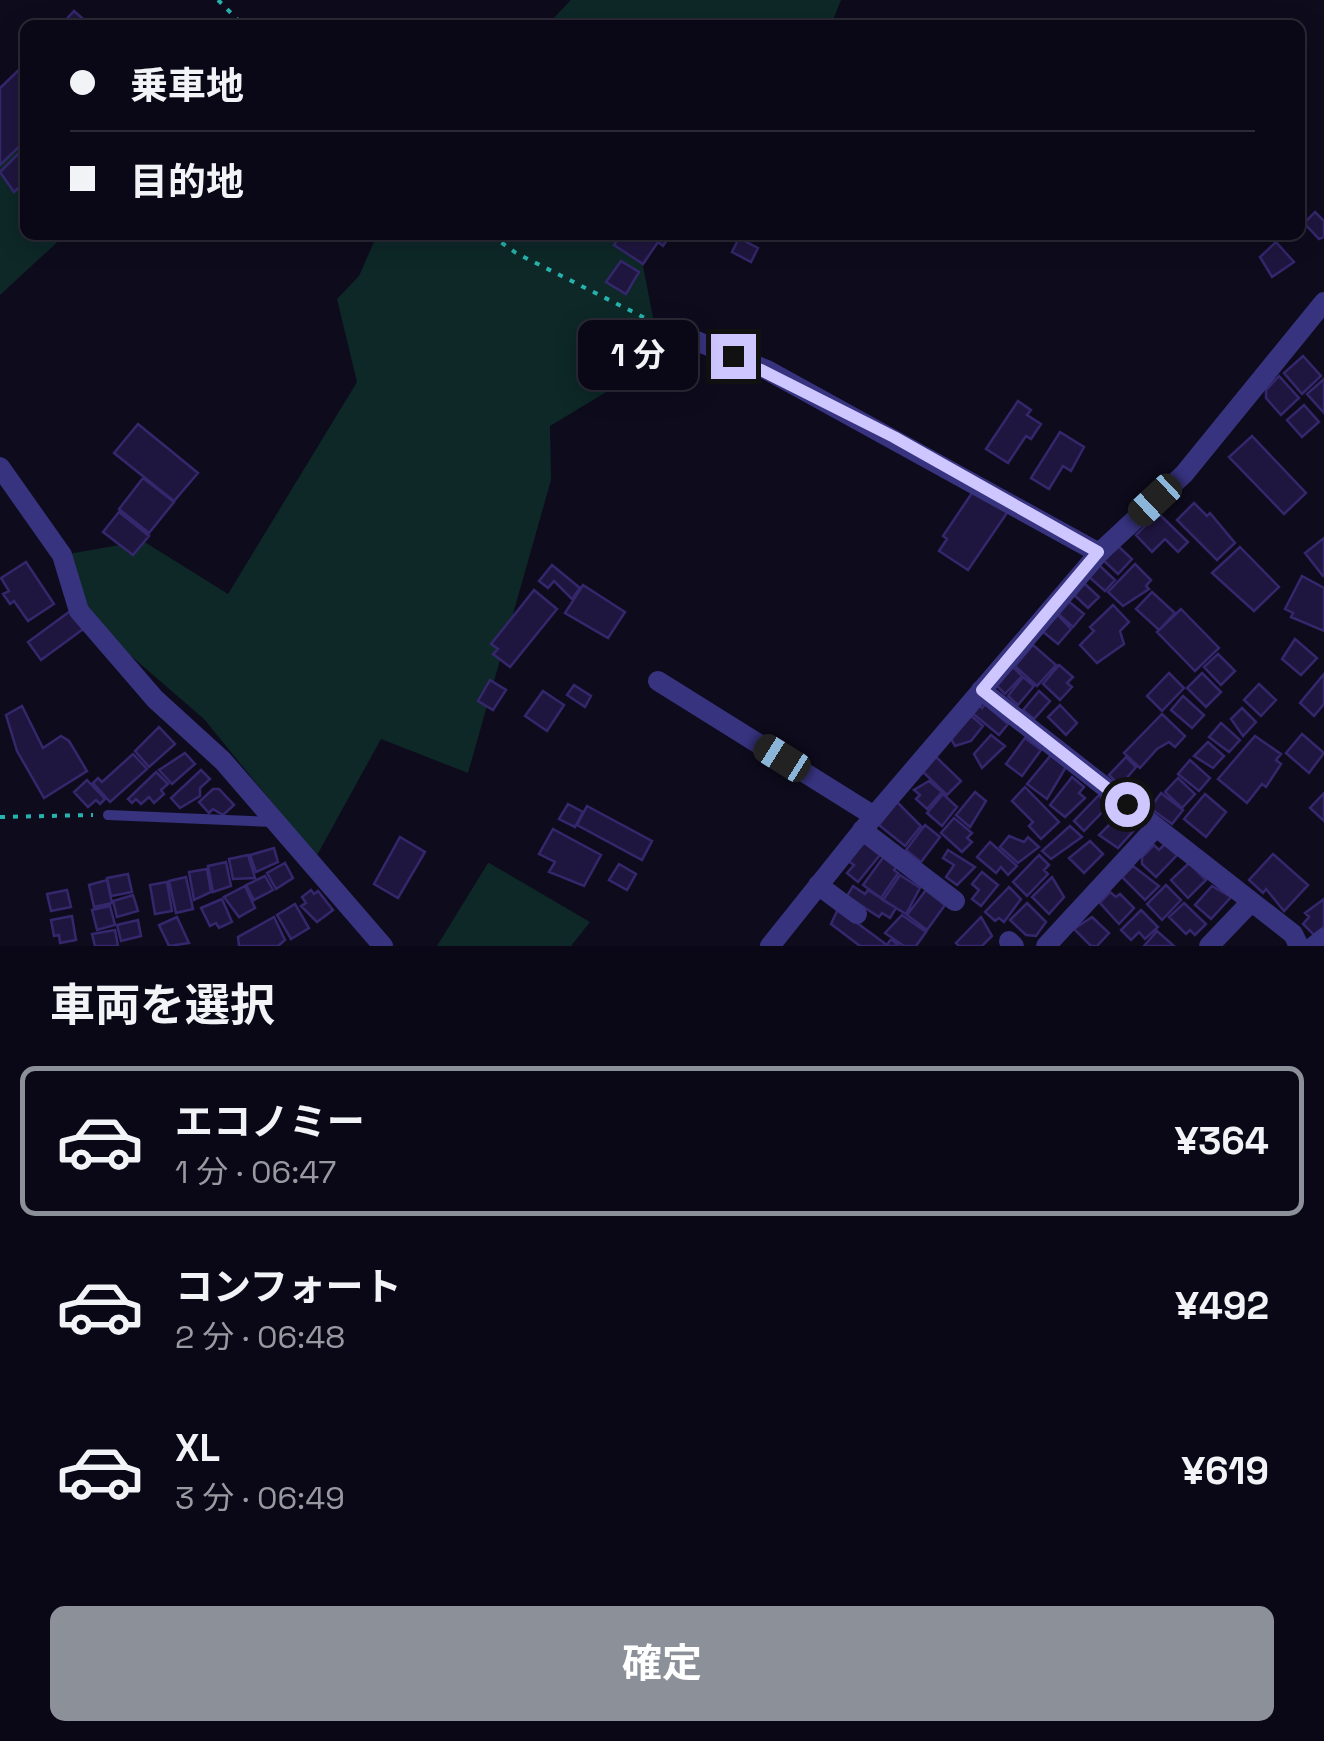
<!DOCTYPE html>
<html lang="ja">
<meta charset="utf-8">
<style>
:root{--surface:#0a0816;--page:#181623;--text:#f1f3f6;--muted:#999aa1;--line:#2a2935;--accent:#8c9099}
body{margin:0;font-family:"Space Grotesk","Noto Sans JP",sans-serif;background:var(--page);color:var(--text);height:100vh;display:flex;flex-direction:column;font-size:38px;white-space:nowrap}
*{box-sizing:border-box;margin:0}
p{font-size:32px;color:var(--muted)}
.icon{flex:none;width:55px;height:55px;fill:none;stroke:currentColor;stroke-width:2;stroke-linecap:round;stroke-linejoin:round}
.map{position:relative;height:946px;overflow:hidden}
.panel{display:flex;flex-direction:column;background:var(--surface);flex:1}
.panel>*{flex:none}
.guide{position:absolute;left:20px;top:20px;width:1285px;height:220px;border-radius:15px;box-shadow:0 5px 25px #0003,0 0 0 2px var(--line);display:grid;align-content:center;height:220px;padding:0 50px;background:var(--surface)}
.end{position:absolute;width:45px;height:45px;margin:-22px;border:12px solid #cec7ff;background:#111;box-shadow:0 0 0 5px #111}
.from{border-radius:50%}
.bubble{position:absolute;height:70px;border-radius:15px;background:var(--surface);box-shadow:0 5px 25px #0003,0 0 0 2px var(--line);font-size:32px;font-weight:700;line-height:70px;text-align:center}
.car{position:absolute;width:30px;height:60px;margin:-30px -15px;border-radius:12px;box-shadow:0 0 8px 2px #0007;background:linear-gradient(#222 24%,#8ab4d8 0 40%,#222 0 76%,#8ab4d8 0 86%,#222 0)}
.guide b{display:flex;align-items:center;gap:35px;height:95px;font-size:38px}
.guide b+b{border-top:2px solid var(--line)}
.guide i{width:25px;height:25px;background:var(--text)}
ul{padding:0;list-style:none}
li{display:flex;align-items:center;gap:30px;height:150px;margin:0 20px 15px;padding:0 30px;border:5px solid transparent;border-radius:15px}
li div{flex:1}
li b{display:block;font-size:38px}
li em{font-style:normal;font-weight:700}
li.selected{border-color:var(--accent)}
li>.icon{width:90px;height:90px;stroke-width:1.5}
h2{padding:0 50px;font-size:45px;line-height:120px}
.button{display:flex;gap:20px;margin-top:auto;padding:20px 50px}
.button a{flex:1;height:115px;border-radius:15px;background:var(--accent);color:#fff;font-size:40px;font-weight:700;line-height:115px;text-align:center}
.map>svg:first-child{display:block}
.green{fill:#0d2827}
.building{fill:#1f163f;stroke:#35276c;stroke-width:2.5}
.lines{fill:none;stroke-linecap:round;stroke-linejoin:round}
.path{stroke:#27b3ad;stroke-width:4;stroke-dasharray:5 8;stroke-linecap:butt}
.lane{stroke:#37337f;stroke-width:10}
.street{stroke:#37337f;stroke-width:20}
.route{stroke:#cec7ff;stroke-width:12}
</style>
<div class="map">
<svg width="1324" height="946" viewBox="0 0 1324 946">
<rect width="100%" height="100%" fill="#0e0b1d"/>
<path class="green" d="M571,0H841L831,25H547Z
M25,117V235H65L0,295V126Z
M377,235H637L661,359L550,426L551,480L468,773L381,739L316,857L204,719L79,611L62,555L143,541L228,594L357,382L337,299L359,276Z
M488,863H489L590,922L571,946H437Z"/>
<path class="building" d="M74,11L89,24V25H61Z
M25,64V141L0,165V88Z
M25,147V182L14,192L0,172Z
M1315,212L1324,221V237L1319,239L1304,223Z
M620,235H670L663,246L658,242L643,264L614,245Z
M739,238L758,248L751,262L732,252Z
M1276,242L1294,262L1272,277L1260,257Z
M621,261L639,272L626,294L606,282Z
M1303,356L1321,376L1302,394L1284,373Z
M1279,376L1299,398L1281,415L1266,398V390Z
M1324,379V413L1307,394Z
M1018,401L1031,410L1027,415L1041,424L1031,439L1026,436L1008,463L986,449Z
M1304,405L1319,422L1302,437L1287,420Z
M138,424L198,473L174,501L114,453Z
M1060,432L1084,447L1071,471L1063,466L1049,489L1031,478Z
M1252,436L1306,493L1284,514L1229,457Z
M143,478L174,502L149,533L119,509Z
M976,487L1011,507L968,570L939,551L947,539L943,536Z
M1194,503L1207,516L1210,513L1235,543L1217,560L1177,520Z
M119,512L149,536L133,555L103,532Z
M1158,513L1188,542L1178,552L1165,539L1152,552L1136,535Z
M1324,538V576H1323L1305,553Z
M1118,546L1132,559L1118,574L1104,561Z
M1240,547L1279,587L1254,611L1212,573Z
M26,562L54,604L28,621L14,601L10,604L3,594L9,591L1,578Z
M1135,564L1151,580L1146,586L1149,589L1123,606L1108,592Z
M552,565L580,588L572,599L554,581L548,588L539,581Z
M1099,565L1115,580L1105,591L1088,576Z
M1302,576L1324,588V631L1291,617L1293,613L1285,609Z
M1084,583L1099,597L1088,608L1073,594Z
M583,585L625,612L608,638L565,613Z
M534,590L557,609L510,667L493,654L498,649L491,644Z
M1152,592L1175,613L1159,630L1136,609Z
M1067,600L1084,614L1073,627L1056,612Z
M1113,605L1129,622L1120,631L1124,644L1097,663L1080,645L1094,631L1090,627Z
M73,609L86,627L41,660L28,642Z
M1181,609L1219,648L1195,671L1157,632Z
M1056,613L1071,629L1058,644L1041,630Z
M1295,639L1317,658L1301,675L1282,659Z
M1033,645L1056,665L1037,686L1015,666Z
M1218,654L1235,671L1221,685L1204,667Z
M1059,665L1073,677L1067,683L1072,687L1060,700L1043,684Z
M1012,666L1022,676L1005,694L993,682Z
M1169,673L1184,688L1162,711L1147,696Z
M1202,673L1221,692L1206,707L1187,688Z
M1324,674V704L1314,716L1300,703Z
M1023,677L1034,686L1018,705L1008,696Z
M490,680L506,690L493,710L478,701Z
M1259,684L1276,700L1261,716L1244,700Z
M574,685L591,696L585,707L567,695Z
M543,691L564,705L547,731L525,716Z
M1039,691L1050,701L1034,719L1023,710Z
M1183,696L1204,715L1192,728L1171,710Z
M978,704L982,708L985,704L1008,724L999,735L971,712Z
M1060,705L1077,723L1066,735L1048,717Z
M22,706L43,748L61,736L69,741L87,771L44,798L17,751L6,715Z
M1242,708L1256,722L1243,736L1231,719Z
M968,713L983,726L971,741L955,746L949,735Z
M1162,714L1185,736L1175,747L1169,742L1157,749L1140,768L1124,753Z
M1221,723L1240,740L1229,752L1209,737Z
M159,727L175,744L149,767L135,751Z
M1302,734L1324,753L1309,773L1286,753Z
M991,735L1005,746L982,768L974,754Z
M1255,736L1281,754L1276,760L1281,764L1266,787L1262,784L1247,803L1218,779Z
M1025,738L1041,750L1022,776L1006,764Z
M1208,742L1224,756L1213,768L1194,756Z
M185,753L195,764L172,784L159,770Z
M133,754L147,769L110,802L93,783L98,778L102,782Z
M1051,755L1066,767L1047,799L1027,784Z
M935,756L961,781L947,795L921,770Z
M1126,757L1136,767L1120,786L1109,775Z
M1190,760L1210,778L1199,791L1178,774Z
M201,770L210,779L200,788V796L180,808L171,798Z
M156,772L168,784L161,790L164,794L154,803L149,797L141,804L136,799L132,803L128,799Z
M1072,777L1084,787L1079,793L1085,798L1065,817L1050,805Z
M1178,778L1195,794L1182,808L1165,792Z
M87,780L105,799L100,804L96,800L88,807L74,792Z
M929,781L942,792L927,809L916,799L920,795L914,790Z
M1025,787L1059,822L1041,839L1029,826L1033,822L1012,801Z
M213,789H219L234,805L223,815L213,809L209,813L199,802Z
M975,792L986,801L970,827L956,815Z
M1161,793L1183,810L1172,824L1150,808Z
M1324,793V821L1310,808Z
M943,794L957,807L942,826L927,813Z
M1205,794L1226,812L1206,837L1184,819Z
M1099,795L1109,805L1084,831L1074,821Z
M897,802L921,826L905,846L879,825Z
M568,804L583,812L575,827L559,819Z
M587,806L652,841L642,860L577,825Z
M1122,812L1137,827L1118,848L1099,835Z
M954,818L972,833L967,838L972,842L962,852L941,833Z
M925,825L940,837L921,862L906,850Z
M1070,826L1082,837L1051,859L1042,851Z
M553,829L601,855L584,886L549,872L555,862L539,854Z
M1009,836L1024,842L1028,837L1039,847L1018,863L1000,847Z
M400,837L425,852L398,898L374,884Z
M863,841L880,855L858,882L847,873L854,865L848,861Z
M1090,841L1103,854L1084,873L1069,858Z
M990,842L1017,866L1008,875L1001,867L996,873L977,857Z
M1165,844L1177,855L1156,877L1142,864V857L1154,845L1159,850Z
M274,848L278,862L256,872L250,855Z
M948,850L975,867L957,885L946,877L954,865L943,858Z
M1273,854L1308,885L1284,911L1266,889L1263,893L1249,880Z
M248,855L255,878L233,879L229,859Z
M885,855L898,864L894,870L898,873L881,898L863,885Z
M1039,855L1049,865L1044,870L1048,874L1027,896L1013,882Z
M226,862L231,886L213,892L208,866Z
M285,863L293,878L276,889L267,873Z
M1189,863L1206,880L1188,898L1171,880Z
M619,864L636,874L627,890L609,880Z
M1133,866L1159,886L1145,900L1122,877Z
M207,869L211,892L194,900L189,872Z
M982,872L998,885L981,906L972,899L979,890L972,884Z
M128,874L132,892L111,896L107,878Z
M900,875L920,888L906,914L883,900Z
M265,876L273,890L254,900L246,885Z
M186,877L193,909L176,913L169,881Z
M1052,877L1064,897L1049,914L1032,897Z
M107,880L112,903L94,907L89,885Z
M167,882L172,911L155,914L150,885Z
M1166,885L1181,900L1162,920L1147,904Z
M245,886L255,908L239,917L224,897Z
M853,886L865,894L868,890L896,908L890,918L882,913L879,917L847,896Z
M1212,886L1231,897L1211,919L1195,905Z
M1009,887L1021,899L1004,922L999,918L995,921L985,912Z
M67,890L71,907L51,911L47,894Z
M311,890L314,894L318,891L333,910L317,922L301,906L306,903L302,897Z
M926,890L945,905L927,930L907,915Z
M1110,892L1116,897L1120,894L1134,908L1119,924L1100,903Z
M133,895L138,911L117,917L113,901Z
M222,899L232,922L219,928L216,923L210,926L201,908Z
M1324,899V926L1315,936L1303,924L1309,917L1305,913Z
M1027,903L1046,922L1036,936L1026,935L1010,920Z
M1184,903L1206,924L1195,935L1190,930L1186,934L1169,917Z
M295,904L309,928L291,939L277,915Z
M110,906L115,925L97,930L92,910Z
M838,909L887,945L891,939L899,946H860L831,924Z
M1141,910L1158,927L1145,939L1139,932L1131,940L1121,930Z
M902,915L926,932L916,946H904L885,933Z
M72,916L76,940L60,943L59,935L54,936L51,920Z
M177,917L189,943L169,946L159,925Z
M274,917L285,940L278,946H239L238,937Z
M981,917L992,936L982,946H959L956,943Z
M1092,917L1109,933L1097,946H1091L1074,929Z
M138,920L141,936L121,941L117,925Z
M115,930L118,946H95L92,934Z
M1157,931L1174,946H1144Z"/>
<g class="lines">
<path class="path" d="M218,0L243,25
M491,235L516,253L645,318
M0,817L93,815"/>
<path class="lane" d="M108,815L273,822"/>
<path class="street" d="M665,328L767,370L1099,553
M0,467L62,555L79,611L155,699L223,761L383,946
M658,681L874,816
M981,690L1293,934L1299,946
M862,830L955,901
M818,885L857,914
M1009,941L1014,946
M770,946L874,816L1099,553L1184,474L1324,302
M1046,946L1156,827
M1209,946L1251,902
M1314,946L1324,938"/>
</g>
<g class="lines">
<path class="route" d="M733,356L894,437L1098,552L982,690L1127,804"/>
</g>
</svg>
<i class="end from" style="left:1127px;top:804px"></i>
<i class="end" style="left:733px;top:356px"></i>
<div class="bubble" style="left:578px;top:320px;width:120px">1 分</div>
<i class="car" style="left:1155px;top:500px;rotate:227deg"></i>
<i class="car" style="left:782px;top:758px;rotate:302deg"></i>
<div class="guide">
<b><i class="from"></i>乗車地</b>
<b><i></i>目的地</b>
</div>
</div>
<section class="panel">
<h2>車両を選択</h2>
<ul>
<li class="selected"><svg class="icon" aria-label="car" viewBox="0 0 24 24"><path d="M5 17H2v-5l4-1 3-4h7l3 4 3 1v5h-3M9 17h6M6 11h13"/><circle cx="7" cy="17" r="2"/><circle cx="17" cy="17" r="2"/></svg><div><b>エコノミー</b><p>1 分 · 06:47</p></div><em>¥364</em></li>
<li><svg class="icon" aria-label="car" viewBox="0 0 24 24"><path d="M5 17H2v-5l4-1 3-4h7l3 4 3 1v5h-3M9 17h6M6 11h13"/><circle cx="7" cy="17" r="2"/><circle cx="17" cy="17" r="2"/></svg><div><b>コンフォート</b><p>2 分 · 06:48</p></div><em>¥492</em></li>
<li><svg class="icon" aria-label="car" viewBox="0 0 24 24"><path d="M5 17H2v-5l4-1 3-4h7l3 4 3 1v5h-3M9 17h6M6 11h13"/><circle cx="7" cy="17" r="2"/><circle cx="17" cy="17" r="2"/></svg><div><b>XL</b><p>3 分 · 06:49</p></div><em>¥619</em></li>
</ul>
<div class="button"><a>確定</a></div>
</section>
